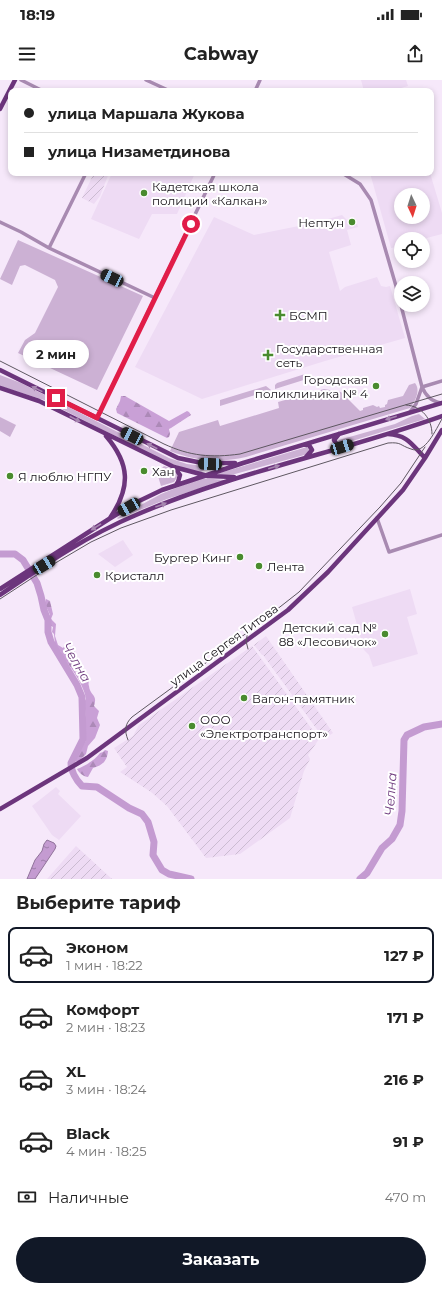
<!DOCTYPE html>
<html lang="ru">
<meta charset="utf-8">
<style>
:root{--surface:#fff;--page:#f2f2f2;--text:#222;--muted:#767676;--line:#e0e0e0;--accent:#111827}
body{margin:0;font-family:Montserrat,sans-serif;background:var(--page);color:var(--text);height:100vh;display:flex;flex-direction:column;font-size:15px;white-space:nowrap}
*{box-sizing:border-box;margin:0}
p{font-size:13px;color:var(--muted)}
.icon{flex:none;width:22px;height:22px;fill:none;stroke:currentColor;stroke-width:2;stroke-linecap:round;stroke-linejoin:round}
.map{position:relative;height:799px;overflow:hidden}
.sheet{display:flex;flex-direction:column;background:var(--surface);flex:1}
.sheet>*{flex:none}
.hud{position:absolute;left:8px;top:8px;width:426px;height:88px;border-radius:8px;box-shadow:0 2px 6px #0003;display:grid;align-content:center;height:88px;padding:0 16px;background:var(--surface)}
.needle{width:26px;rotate:176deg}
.buttons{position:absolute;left:394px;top:108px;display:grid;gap:8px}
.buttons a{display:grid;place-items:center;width:36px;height:36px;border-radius:50%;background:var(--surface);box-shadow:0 2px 6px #0003;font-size:20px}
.end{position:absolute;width:18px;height:18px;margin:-9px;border:5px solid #e11d48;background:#fff;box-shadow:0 0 0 2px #fff}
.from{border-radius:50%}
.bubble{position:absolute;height:28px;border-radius:14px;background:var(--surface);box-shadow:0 2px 6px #0003;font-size:13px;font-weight:700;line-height:28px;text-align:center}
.car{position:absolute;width:12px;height:24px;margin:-12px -6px;border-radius:5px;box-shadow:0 0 3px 1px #0007;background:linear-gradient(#222 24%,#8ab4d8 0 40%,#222 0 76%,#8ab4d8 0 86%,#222 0)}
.hud b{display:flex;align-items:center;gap:14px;height:38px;font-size:15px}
.hud b+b{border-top:1px solid var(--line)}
.hud i{width:10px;height:10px;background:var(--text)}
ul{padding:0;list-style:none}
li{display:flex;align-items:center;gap:12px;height:56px;margin:0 8px 6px;padding:0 8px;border:2px solid transparent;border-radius:8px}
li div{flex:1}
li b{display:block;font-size:15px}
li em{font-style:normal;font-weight:700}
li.on{border-color:var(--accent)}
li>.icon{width:36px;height:36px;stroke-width:1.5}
h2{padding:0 16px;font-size:18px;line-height:48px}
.pay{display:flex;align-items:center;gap:10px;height:44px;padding:0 16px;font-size:15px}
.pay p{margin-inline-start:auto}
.button{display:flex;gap:8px;margin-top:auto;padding:8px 16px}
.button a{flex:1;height:46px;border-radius:24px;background:var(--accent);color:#fff;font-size:16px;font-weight:700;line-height:46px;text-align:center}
.status{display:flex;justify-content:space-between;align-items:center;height:28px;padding:0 20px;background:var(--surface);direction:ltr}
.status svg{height:11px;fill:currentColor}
header{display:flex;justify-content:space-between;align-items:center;height:52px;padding:0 16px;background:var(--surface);font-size:18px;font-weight:700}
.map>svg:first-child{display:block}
.built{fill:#eedbf4;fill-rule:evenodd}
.industrial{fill:url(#industrial-furrows)}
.green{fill:#ccb1d4}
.forest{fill:url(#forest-firs)}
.water{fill:url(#water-ripples);stroke:#90729a}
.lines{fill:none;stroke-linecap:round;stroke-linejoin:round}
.river{stroke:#c49bd1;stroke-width:7}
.minor{stroke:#a88ab1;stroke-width:3.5}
.major{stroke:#6c357c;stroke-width:4.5}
.tram{stroke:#5e5761;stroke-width:1}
.oneway{fill:#a786b0}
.route{stroke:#e11d48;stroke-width:5}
.poi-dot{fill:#498b2e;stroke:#fff;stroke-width:1.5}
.labels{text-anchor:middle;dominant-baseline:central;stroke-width:4;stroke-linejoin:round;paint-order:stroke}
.poi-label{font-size:12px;fill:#171319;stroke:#fff;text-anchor:start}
.street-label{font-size:12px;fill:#171319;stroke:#fff}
.water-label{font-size:13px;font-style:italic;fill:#713e80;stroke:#fff}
</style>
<div class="status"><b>18:19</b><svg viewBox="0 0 49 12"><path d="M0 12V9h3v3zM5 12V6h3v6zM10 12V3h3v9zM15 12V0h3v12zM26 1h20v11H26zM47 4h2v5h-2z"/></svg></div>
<header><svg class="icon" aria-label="menu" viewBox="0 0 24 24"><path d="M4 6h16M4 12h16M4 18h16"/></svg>Cabway<svg class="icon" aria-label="share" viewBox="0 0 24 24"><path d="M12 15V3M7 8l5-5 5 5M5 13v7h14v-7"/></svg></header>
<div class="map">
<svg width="442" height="799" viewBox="0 0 442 799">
<defs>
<pattern id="industrial-furrows" width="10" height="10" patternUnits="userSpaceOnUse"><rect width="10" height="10" fill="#eedbf4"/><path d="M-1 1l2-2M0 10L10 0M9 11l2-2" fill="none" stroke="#cbbbd1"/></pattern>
<pattern id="forest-firs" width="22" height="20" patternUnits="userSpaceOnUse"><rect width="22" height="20" fill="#c9a0d6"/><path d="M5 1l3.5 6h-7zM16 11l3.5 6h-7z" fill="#ac89b7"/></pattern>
<pattern id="water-ripples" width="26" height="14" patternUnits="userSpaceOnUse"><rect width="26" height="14" fill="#c49bd1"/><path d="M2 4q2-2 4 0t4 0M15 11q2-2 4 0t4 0" fill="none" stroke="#9e7da9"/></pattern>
</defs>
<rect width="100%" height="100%" fill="#f6e8fa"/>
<path class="built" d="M361,0H406L408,6L391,11H364Z
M112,93H195L177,134H152L139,159L91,139Z
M370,93H430L442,133V154L423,159H401V166L391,168ZM401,115H423V137H401Z
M342,135L348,141L349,146L357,144L358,147L347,150L351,165L329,172L340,211L345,207L377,197L381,206L386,207L390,206L405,258L325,281L202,319L135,287L214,137L254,155L314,143Z
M123,460L133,475L115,487L98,474Z
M410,509L417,534L407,537L418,574L373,587L369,575L364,570L352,527Z
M56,707L60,711L58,714L81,736L59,760L52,755L32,726Z"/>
<path class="industrial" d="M94,93H109L100,116L94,124L82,118Z
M266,556L333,653L324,659L263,575H262L254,565Z
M252,566L319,659L308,675L310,679L304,691L290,738L240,774L206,778L167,726L151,712L120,692L127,687L114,668L133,656L139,645Z
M76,766L112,799H47Z"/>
<path class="green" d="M18,160L143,216L97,310L18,273L25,260L35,253L58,207L55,200L25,185L20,186L12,205L0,199Z
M305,294L308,295L310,298L275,309V305L277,303Z
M0,295L21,303L169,378L187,384L211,387L199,393L166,382L44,320L0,306Z
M415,303C421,310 415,322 410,328L246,377C220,383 195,381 170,371L179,352L218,340L220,346L279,328L278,322L324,309L341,312L360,331L363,330V328L373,325L377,327L379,326L380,328L385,327V325L387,324L388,320L403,316L409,305Z
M266,306L271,310L220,326V320Z
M419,334L425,339L339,365L337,362L339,360L395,344L412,336Z
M0,337L16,345L10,357L0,351Z
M307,367L309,369L308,374L235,394L213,395Z
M164,386L175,390L178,396L174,402L161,406L157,393Z
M201,398L226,400L167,419L118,439L117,438L161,414Z"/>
<path class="forest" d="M121,316H125L169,341L187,331L189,332L191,335L171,348L169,349L170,354L169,357L167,358L117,333L116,329L120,321Z
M46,519L50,521L53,534L51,539L56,544L55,556L58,565L63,568L65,565L75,569V577L81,584L82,590L89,599C89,602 88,604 89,606C90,616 98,614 94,626L99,631L97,638L100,645L95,658L88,666L86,674L78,682L75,681L76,678L86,660V636L84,622L86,619C84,605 71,587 62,576L61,572L57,568L55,564L54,554L52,552L53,547L50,545V535L45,524Z
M105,670L108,671C107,681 103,685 93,688L88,697C84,697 79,693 77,689C85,686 95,680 100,673L103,672Z"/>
<path class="water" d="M47,760L54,763L56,766L55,769L35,799H27L35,780L42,771L44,764Z"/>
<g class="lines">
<path class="river" d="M0,474H15L23,480L37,503L41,516L44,530L48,540V552L51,562L77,605L82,617L83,659L71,683C71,691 76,700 82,706L97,707L129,728L142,734L148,742L154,762L153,775L162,790L169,794L191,799
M360,799L367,793L382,768L392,759L400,745L402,731L404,660L407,655L424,647L442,644"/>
<path class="minor" d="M21,0L43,11
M146,0L170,11
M255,11L260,0
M342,93L360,104L371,120L396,206L422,307C426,316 431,321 441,323
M0,142L21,152L49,168L155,218
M49,168L86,93
M422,307L442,301
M409,333L416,324L422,307
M97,338L215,93
M377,438L389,472L442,455"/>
<path class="major" d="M0,29L15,0
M0,290L178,378L202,383H235
M0,308L39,321L174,387L208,396L234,397
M339,354L334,360L337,365L341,367
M388,354C408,355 412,365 425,378
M106,356C130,384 131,407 110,438
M306,365H309L312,370L306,377
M175,388L180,395L178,402L176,405
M0,509L109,439L139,421L162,410L243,383L442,323
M0,515C44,485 88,455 136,435C235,392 341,372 442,336
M0,729L87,678L288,530L328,492L403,410L425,378L442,350"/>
<path class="tram" d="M0,281L164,364C190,376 211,378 240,374L442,314
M406,325C422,326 432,339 432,354
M0,519L52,485L91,462L121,448L171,430L388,363C402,362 399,365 411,369C425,375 436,349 442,339
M248,569L246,561L248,552
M128,660C124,650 125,644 132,637L248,552L299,512L380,427L401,403L425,367"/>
</g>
<defs><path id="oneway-solid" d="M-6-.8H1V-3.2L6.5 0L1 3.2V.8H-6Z"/></defs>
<g class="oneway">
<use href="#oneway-solid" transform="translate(37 309) rotate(-154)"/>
<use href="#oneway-solid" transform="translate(391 338) rotate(163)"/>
<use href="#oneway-solid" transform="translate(75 339) rotate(27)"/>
<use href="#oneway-solid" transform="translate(152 366) rotate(-153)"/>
<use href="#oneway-solid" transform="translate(274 387) rotate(-16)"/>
<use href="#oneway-solid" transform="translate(161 425) rotate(-20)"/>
<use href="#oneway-solid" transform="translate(96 447) rotate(148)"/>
</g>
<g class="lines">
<path class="route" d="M56,318L97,338L191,144"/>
</g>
<g class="poi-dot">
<circle cx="144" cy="113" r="4"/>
<circle cx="352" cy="142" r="4"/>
<path d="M278 229h4v4h4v4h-4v4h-4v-4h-4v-4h4z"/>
<path d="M266 269h4v4h4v4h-4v4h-4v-4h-4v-4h4z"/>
<circle cx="376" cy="306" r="4"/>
<circle cx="144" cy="391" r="4"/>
<circle cx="10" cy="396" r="4"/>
<circle cx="240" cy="477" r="4"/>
<circle cx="259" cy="486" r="4"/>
<circle cx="97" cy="495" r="4"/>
<circle cx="385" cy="554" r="4"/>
<circle cx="244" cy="618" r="4"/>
<circle cx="192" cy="646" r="4"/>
</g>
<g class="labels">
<g class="poi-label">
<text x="152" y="106">Кадетская школа<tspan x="152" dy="14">полиции «Калкан»</tspan></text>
<text x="344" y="142" text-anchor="end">Нептун</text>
<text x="289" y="235">БСМП</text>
<text x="276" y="268">Государственная<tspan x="276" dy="14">сеть</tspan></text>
<text x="368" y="299" text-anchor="end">Городская<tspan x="368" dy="14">поликлиника № 4</tspan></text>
<text x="152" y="391">Хан</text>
<text x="18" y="396">Я люблю НГПУ</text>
<text x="232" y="477" text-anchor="end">Бургер Кинг</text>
<text x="267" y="486">Лента</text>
<text x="105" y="495">Кристалл</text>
<text x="377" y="547" text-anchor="end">Детский сад №<tspan x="377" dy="14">88 «Лесовичок»</tspan></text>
<text x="252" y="618">Вагон-памятник</text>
<text x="200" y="639">ООО<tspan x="200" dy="14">«Электротранспорт»</tspan></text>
</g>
<g class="street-label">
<text transform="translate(224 565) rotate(-36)">улица Сергея Титова</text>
</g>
<g class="water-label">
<text transform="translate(77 582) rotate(60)">Челна</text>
<text transform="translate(390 714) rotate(-86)">Челна</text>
</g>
</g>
</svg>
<div class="buttons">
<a><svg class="needle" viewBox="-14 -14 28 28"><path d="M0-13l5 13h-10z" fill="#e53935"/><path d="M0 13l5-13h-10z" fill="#767676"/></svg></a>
<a><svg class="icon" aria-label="locate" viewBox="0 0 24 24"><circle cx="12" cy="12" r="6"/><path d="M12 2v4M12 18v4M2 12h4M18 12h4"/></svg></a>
<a><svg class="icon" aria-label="layers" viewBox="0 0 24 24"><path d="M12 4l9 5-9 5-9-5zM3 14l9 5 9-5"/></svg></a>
</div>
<i class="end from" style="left:191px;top:144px"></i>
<i class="end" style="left:56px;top:318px"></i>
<div class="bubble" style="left:23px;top:260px;width:66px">2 мин</div>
<i class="car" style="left:112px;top:198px;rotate:295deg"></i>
<i class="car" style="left:132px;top:356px;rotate:297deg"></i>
<i class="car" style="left:342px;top:367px;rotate:73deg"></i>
<i class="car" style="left:210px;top:384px;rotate:272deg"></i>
<i class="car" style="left:129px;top:427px;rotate:240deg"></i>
<i class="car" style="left:44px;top:485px;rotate:59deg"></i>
<div class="hud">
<b><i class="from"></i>улица Маршала Жукова</b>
<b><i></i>улица Низаметдинова</b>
</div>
</div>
<section class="sheet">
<h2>Выберите тариф</h2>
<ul>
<li class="on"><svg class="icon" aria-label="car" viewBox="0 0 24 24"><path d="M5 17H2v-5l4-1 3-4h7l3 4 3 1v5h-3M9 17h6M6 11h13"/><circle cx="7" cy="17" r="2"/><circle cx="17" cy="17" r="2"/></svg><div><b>Эконом</b><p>1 мин · 18:22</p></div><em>127 ₽</em></li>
<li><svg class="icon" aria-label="car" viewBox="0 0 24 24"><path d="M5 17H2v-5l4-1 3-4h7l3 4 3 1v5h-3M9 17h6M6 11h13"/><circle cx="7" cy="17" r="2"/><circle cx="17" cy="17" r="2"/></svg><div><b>Комфорт</b><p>2 мин · 18:23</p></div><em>171 ₽</em></li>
<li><svg class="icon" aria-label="car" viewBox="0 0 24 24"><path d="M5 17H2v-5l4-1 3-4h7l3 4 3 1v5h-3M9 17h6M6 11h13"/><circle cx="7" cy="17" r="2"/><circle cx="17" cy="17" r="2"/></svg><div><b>XL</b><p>3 мин · 18:24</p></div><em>216 ₽</em></li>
<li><svg class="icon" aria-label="car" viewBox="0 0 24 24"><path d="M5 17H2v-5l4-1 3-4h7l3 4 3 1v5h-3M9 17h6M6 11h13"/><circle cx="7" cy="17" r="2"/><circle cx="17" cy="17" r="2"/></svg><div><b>Black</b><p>4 мин · 18:25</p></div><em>91 ₽</em></li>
</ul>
<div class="pay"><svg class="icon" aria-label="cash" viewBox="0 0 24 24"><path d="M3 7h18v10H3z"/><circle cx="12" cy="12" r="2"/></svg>Наличные<p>470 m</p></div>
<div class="button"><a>Заказать</a></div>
</section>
